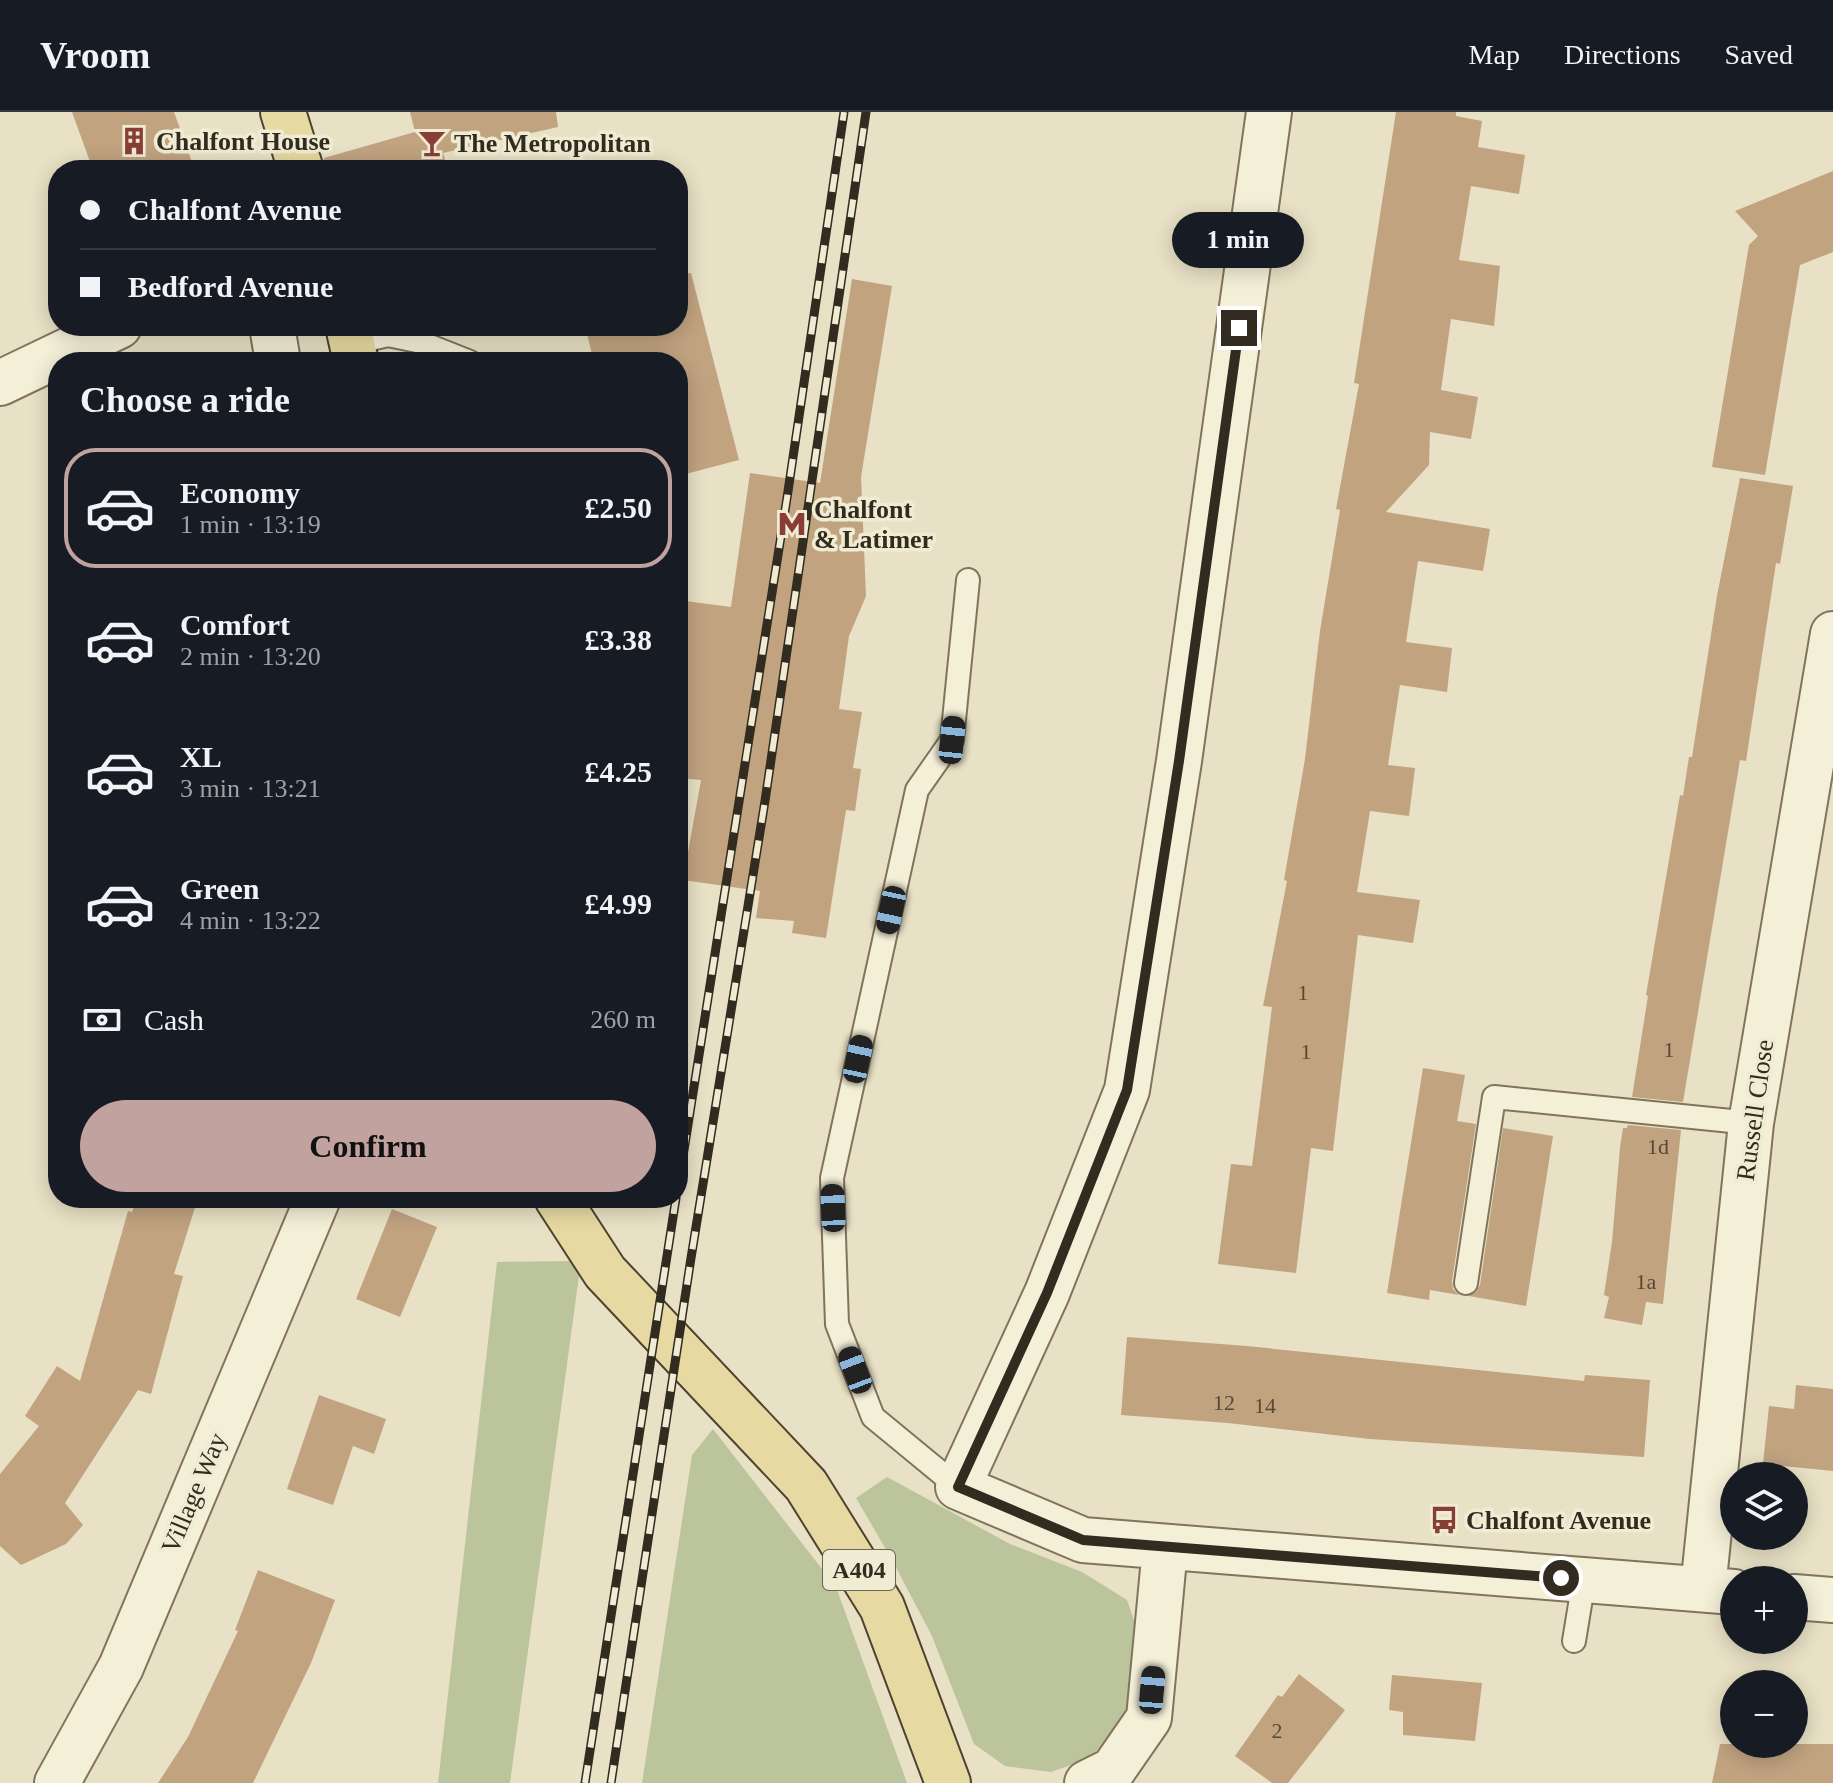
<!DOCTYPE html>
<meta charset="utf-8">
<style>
:root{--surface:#171b24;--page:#242831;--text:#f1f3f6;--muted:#9ea1a6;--line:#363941;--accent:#c2a29f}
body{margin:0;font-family:"Times New Roman",serif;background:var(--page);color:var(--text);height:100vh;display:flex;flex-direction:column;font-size:30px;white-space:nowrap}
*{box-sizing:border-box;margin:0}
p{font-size:26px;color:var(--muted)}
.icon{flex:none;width:44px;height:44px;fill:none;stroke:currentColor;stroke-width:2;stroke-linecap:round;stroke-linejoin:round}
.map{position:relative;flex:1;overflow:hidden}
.details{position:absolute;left:48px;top:240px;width:640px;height:856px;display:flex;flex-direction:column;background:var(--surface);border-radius:32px;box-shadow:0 4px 20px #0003}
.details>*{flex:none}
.hud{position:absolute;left:48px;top:48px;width:640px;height:176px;border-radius:32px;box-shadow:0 4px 20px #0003;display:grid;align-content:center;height:176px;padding:0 32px;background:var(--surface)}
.tools{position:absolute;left:1720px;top:1350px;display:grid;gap:16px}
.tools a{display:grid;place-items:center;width:88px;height:88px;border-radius:50%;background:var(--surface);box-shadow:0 4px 20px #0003;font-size:40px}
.end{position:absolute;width:36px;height:36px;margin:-18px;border:10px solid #322b1f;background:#fff;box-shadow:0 0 0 4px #fff}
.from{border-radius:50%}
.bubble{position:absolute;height:56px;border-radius:28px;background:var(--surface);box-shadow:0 4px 20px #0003;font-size:26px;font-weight:700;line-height:56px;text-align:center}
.car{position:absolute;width:24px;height:48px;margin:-24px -12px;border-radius:10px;box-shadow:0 0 6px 2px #0007;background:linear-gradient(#222 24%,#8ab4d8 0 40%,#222 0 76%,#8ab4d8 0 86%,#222 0)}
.hud b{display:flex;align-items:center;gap:28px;height:76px;font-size:30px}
.hud b+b{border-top:2px solid var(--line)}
.hud i{width:20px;height:20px;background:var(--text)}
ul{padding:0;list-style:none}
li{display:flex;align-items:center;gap:24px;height:120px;margin:0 16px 12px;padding:0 16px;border:4px solid transparent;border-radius:32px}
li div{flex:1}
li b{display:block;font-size:30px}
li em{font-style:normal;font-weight:700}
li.on{border-color:var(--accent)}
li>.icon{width:72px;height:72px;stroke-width:1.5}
h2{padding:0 32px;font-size:36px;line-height:96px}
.pay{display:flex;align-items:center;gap:20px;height:88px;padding:0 32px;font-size:30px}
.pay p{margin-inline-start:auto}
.action{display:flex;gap:16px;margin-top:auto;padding:16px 32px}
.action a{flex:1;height:92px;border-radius:48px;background:var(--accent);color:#111;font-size:32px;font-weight:700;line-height:92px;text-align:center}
header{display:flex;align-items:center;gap:48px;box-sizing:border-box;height:112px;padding:0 40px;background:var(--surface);border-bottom:2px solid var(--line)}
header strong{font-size:38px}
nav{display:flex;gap:44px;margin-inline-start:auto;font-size:28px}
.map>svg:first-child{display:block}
.green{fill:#bbc49a}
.building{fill:#c1a380}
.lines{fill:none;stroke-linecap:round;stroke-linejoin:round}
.service-casing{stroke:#80745d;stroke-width:26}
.minor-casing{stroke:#80745d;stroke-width:48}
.primary-casing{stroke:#4f4231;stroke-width:48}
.service{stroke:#f4efd7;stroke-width:22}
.minor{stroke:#f4efd7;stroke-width:44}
.primary{stroke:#e6d9a1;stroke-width:44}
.rail-casing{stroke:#322b1f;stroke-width:9}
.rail{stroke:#f0ebd3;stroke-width:6;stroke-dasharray:18;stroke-linecap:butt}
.route{stroke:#322b1f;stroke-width:10}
.labels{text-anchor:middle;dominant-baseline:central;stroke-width:7;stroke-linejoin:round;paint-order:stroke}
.number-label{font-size:22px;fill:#564937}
.shield{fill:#f0ebd3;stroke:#6b6555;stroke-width:2}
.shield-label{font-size:24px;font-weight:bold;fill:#322b1f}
.poi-label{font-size:26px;font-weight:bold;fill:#322b1f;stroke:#f0ebd3;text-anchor:start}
.street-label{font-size:26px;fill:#322b1f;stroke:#f0ebd3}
</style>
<header>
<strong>Vroom</strong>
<nav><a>Map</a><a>Directions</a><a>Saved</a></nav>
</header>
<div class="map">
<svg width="1833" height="1671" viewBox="0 0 1833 1671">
<rect width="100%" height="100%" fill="#e8e1c5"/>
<path class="green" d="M581,1149L510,1671H438L497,1150Z
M713,1317L836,1475L907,1671H642L692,1343Z
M887,1365L1010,1432L1082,1460L1127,1488L1136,1514L1132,1566L1124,1604L1091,1646L1051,1660L1005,1654L974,1632L932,1524L891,1446L856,1386Z"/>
<path class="building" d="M72,0H174L195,58H93Z
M410,0H556L558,15L443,41L448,58H325L324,46L415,20Z
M1396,0H1456V4L1482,9L1478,35L1525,43L1519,82L1471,74L1459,148L1500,154L1494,214L1451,207L1441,278L1478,285L1471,327L1430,320L1429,353L1386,400L1490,417L1483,459L1418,449L1406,530L1452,536L1447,580L1400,573L1388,653L1415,656L1409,704L1370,699L1357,780L1420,788L1413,831L1358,823L1333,1039L1311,1036L1296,1161L1218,1152L1231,1052L1252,1054L1272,895L1263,894L1287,769L1284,768L1305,647L1320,519L1340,398L1336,397L1359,272L1354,271Z
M1833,59V140L1800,153L1765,363L1712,355L1749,133L1758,124L1735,99Z
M691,161L739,348L678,364V250H594L585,214H678V162Z
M852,167L892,174L861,365L866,484L849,524L839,597L862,600L853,656L861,657L855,699L846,698L826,826L792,821L794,809L756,806L760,779L683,768L701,668L678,666V488L731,495L750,361L820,371Z
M1740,366L1793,374L1780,452L1776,451L1746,649L1740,648L1683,990L1632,985L1648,884L1646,883L1680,683L1683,684L1689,645H1692L1717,484Z
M1423,956L1465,963L1457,1009L1476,1012L1452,1169L1453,1177L1459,1183L1430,1178L1429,1188L1387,1181Z
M1628,1013L1681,1018L1663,1192L1646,1190L1642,1213L1604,1206L1609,1185L1604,1183L1612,1130L1620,1035L1623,1016H1627Z
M1503,1016L1553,1024L1526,1194L1469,1184L1476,1180L1480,1173Z
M137,1086H198L174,1162L183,1164L151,1282L138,1278L65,1391L83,1413L66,1432L21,1453L0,1434V1362L39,1314L25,1304L57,1254L80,1269L128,1099L132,1100Z
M392,1097L437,1115L400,1205L356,1187Z
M1127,1225L1247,1234L1584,1269L1585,1263L1650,1268L1644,1345L1370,1327L1228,1311L1121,1303Z
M1796,1273L1833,1277V1359L1763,1352L1769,1294L1794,1297Z
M319,1283L386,1307L374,1342L353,1334L333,1393L287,1377Z
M258,1458L335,1488L311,1551L253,1671H158L188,1625L238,1519L235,1518Z
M1299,1562L1345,1598L1288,1671H1272L1235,1644L1278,1583L1282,1585Z
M1392,1563L1482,1571L1475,1629L1403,1623V1600L1389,1598Z
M1720,1632H1833V1671H1712Z"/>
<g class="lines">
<defs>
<path id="service" d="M353,231L388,223L417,229L470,250
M1466,1171L1494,985L1751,1011
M958,1375L873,1305L837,1212L832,1066L917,678L952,628L968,468
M1574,1529L1584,1468"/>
<path id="minor" d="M1269,0L1179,649L1127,978L1047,1181L958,1375L1083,1428L1734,1480
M272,214L278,250
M0,271L119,214
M1703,1477L1751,1011L1833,522
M1794,1485L1833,1488
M57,1671L121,1555L318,1086
M1087,1671L1113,1658L1149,1606L1165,1436"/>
<path id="primary" d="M283,0L301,58
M348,214L356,250
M557,1086L605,1160L806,1373L882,1495L948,1671"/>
</defs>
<use href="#service" class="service-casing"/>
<use href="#minor" class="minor-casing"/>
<use href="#primary" class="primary-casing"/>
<use href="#service" class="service"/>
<use href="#minor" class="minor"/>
<use href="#primary" class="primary"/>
<defs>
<path id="rail" d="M678,1076L787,386L844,0
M585,1671L676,1086
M611,1671L691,1146L765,689L866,0"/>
</defs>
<use href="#rail" class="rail-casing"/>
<use href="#rail" class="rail"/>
</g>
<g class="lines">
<path class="route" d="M1239,216L1179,649L1127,978L1047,1181L958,1375L1083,1428L1561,1466"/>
</g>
<defs>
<symbol id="building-bare" viewBox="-9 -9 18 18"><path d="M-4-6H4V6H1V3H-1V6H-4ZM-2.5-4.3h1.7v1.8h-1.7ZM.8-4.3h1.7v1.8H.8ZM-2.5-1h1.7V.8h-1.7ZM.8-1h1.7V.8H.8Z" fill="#883e35" stroke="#f0ebd3" stroke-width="2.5" paint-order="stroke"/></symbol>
<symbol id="bar-bare" viewBox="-9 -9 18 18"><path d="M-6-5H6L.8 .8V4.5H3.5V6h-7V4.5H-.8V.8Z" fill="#883e35" stroke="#f0ebd3" stroke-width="2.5" paint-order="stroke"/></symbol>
<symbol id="metro-bare" viewBox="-9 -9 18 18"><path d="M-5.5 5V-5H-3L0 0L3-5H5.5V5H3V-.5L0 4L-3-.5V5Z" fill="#883e35" stroke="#f0ebd3" stroke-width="2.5" paint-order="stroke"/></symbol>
<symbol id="bus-bare" viewBox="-9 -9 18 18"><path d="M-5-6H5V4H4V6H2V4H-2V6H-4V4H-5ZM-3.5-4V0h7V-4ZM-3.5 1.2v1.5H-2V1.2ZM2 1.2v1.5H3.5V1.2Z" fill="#883e35" stroke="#f0ebd3" stroke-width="2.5" paint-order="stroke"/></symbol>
</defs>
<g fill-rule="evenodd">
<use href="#building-bare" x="114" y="9" width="40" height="40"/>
<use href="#bar-bare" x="412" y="11" width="40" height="40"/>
<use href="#metro-bare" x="772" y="392" width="40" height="40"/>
<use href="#bus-bare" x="1424" y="1388" width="40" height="40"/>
</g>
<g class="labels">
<g class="number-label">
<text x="1303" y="880">1</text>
<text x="1669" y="937">1</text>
<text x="1306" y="939">1</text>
<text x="1658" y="1034">1d</text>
<text x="1646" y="1169">1a</text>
<text x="1224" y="1290">12</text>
<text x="1265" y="1293">14</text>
<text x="1277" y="1618">2</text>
</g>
<rect class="shield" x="823" y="1438" width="72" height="40" rx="6"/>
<g class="shield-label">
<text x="859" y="1458">A404</text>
</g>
<g class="poi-label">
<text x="156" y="29">Chalfont House</text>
<text x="454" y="31">The Metropolitan</text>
<text x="814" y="397">Chalfont<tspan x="814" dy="30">&amp; Latimer</tspan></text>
<text x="1466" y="1408">Chalfont Avenue</text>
</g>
<g class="street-label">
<text transform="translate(1755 998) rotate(-82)">Russell Close</text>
<text transform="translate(194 1381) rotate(-67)">Village Way</text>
</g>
</g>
</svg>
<div class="tools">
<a><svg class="icon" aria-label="layers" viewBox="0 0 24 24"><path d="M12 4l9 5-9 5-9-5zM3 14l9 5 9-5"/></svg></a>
<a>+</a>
<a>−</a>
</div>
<i class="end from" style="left:1561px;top:1466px"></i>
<i class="end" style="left:1239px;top:216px"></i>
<div class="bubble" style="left:1172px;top:100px;width:132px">1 min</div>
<i class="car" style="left:952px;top:628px;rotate:6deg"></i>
<i class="car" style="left:891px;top:798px;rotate:192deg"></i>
<i class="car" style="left:858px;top:947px;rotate:12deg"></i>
<i class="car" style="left:833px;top:1096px;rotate:358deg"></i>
<i class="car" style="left:855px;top:1258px;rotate:339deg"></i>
<i class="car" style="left:1152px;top:1578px;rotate:5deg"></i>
<div class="hud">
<b><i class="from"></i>Chalfont Avenue</b>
<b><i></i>Bedford Avenue</b>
</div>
<section class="details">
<h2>Choose a ride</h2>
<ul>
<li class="on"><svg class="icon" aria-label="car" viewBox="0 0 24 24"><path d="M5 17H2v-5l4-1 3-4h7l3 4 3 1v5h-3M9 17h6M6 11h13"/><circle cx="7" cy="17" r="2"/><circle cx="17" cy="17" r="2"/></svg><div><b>Economy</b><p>1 min · 13:19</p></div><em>£2.50</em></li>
<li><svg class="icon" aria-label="car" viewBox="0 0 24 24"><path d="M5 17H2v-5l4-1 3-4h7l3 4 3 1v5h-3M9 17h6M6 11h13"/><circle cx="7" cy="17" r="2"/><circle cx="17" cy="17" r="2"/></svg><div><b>Comfort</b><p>2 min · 13:20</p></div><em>£3.38</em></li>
<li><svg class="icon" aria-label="car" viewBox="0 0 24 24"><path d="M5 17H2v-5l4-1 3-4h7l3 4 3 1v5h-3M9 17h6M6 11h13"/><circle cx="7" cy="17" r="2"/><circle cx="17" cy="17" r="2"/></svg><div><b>XL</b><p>3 min · 13:21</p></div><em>£4.25</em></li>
<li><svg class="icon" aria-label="car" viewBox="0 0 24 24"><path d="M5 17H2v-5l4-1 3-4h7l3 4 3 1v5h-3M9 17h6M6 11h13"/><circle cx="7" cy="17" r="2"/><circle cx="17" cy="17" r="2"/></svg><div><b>Green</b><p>4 min · 13:22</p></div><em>£4.99</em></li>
</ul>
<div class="pay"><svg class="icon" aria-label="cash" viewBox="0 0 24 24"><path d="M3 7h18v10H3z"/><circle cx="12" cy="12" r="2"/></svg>Cash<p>260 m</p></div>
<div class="action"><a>Confirm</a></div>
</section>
</div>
